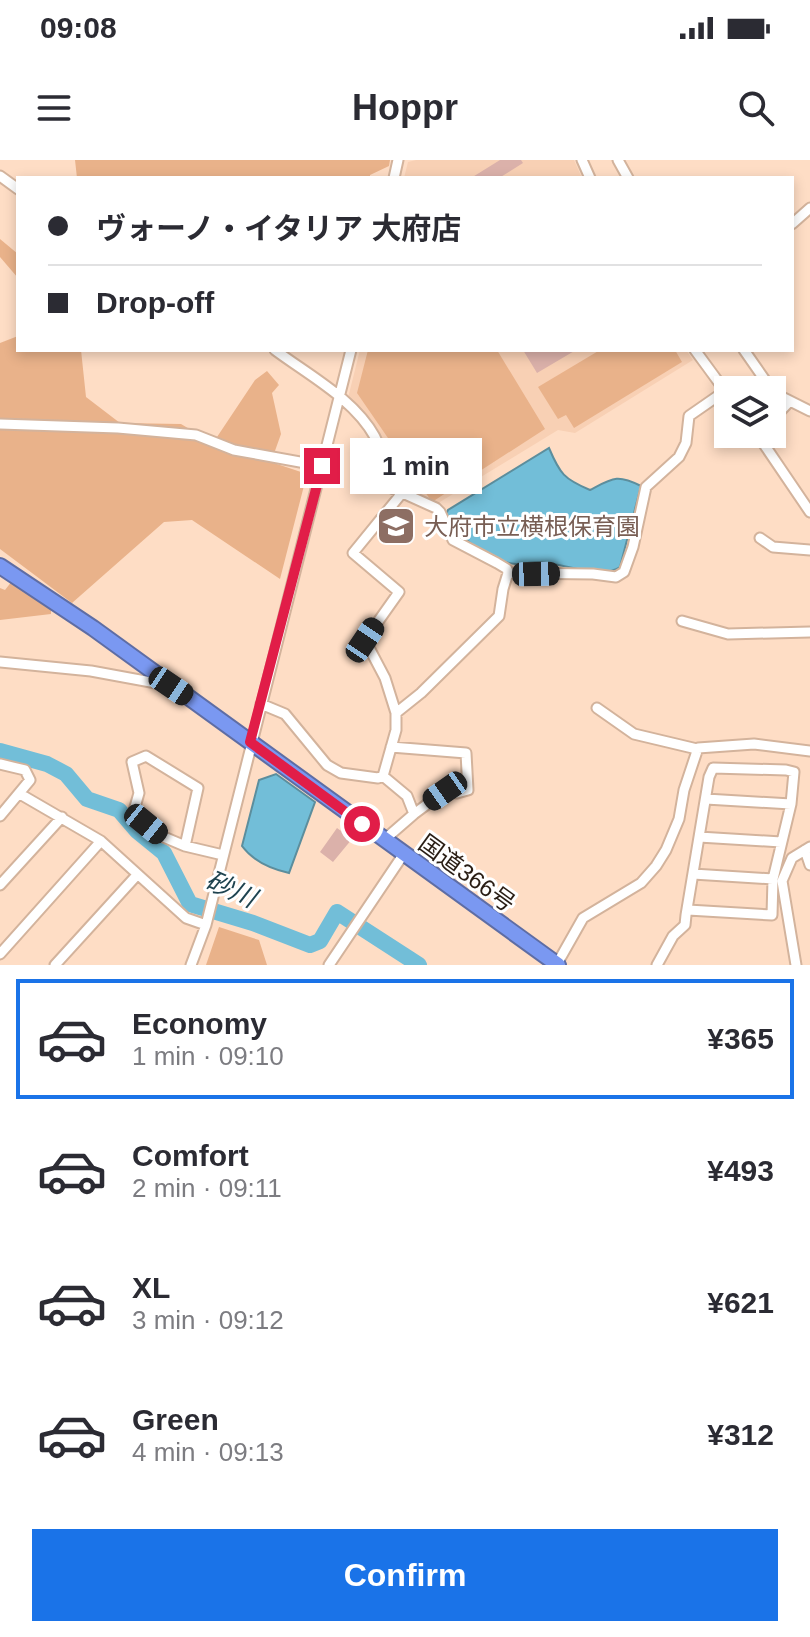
<!DOCTYPE html>
<meta charset="utf-8">
<style>
:root{--surface:#fff;--page:#f2f2f3;--text:#2b2b33;--muted:#7c7c81;--line:#e1e1e2;--accent:#1a73e8}
body{margin:0;font-family:Arial,"Noto Sans JP",sans-serif;background:var(--page);color:var(--text);height:100vh;display:flex;flex-direction:column;font-size:30px;white-space:nowrap}
*{box-sizing:border-box;margin:0}
p{font-size:26px;color:var(--muted)}
.icon{flex:none;width:44px;height:44px;fill:none;stroke:currentColor;stroke-width:2;stroke-linecap:round;stroke-linejoin:round}
.map{position:relative;height:805px;overflow:hidden}
.sheet{display:flex;flex-direction:column;background:var(--surface);flex:1}
.sheet>*{flex:none}
.guide{position:absolute;left:16px;top:16px;width:778px;height:176px;border-radius:0px;box-shadow:0 4px 12px #0003;display:grid;align-content:center;height:176px;padding:0 32px;background:var(--surface)}
.buttons{position:absolute;left:714px;top:216px;display:grid;gap:16px}
.buttons a{display:grid;place-items:center;width:72px;height:72px;border-radius:0px;background:var(--surface);box-shadow:0 4px 12px #0003;font-size:40px}
.end{position:absolute;width:36px;height:36px;margin:-18px;border:10px solid #e11d48;background:#fff;box-shadow:0 0 0 4px #fff}
.from{border-radius:50%}
.bubble{position:absolute;height:56px;border-radius:0px;background:var(--surface);box-shadow:0 4px 12px #0003;font-size:26px;font-weight:700;line-height:56px;text-align:center}
.car{position:absolute;width:24px;height:48px;margin:-24px -12px;border-radius:10px;box-shadow:0 0 6px 2px #0007;background:linear-gradient(#222 24%,#8ab4d8 0 40%,#222 0 76%,#8ab4d8 0 86%,#222 0)}
.guide b{display:flex;align-items:center;gap:28px;height:76px;font-size:30px}
.guide b+b{border-top:2px solid var(--line)}
.guide i{width:20px;height:20px;background:var(--text)}
ul{padding:14px 0 0;list-style:none}
li{display:flex;align-items:center;gap:24px;height:120px;margin:0 16px 12px;padding:0 16px;border:4px solid transparent;border-radius:0px}
li div{flex:1}
li b{display:block;font-size:30px}
li em{font-style:normal;font-weight:700}
li.active{border-color:var(--accent)}
li>.icon{width:72px;height:72px;stroke-width:1.5}
.action{display:flex;gap:16px;margin-top:auto;padding:16px 32px}
.action a{flex:1;height:92px;border-radius:0px;background:var(--accent);color:#fff;font-size:32px;font-weight:700;line-height:92px;text-align:center}
.status{display:flex;justify-content:space-between;align-items:center;height:56px;padding:0 40px;background:var(--surface);direction:ltr}
.status svg{height:22px;fill:currentColor}
header{display:flex;justify-content:space-between;align-items:center;height:104px;padding:0 32px;background:var(--surface);font-size:36px;font-weight:700}
.map>svg:first-child{display:block}
.built{fill:#f8d0b4}
.green{fill:#e9b28a}
.water{fill:#72bed8;stroke:#5c8e9d;stroke-width:2}
.lines{fill:none;stroke-linecap:round;stroke-linejoin:round}
.river{stroke:#72bed8;stroke-width:16}
.building{fill:#dbb1aa}
.minor-casing{stroke:#d3b39c;stroke-width:13}
.highway-casing{stroke:#5e6da4;stroke-width:18}
.minor{stroke:#fff;stroke-width:9}
.highway{stroke:#7a98f1;stroke-width:14}
.route{stroke:#e11d48;stroke-width:10}
.labels{text-anchor:middle;dominant-baseline:central;stroke-width:6;stroke-linejoin:round;paint-order:stroke}
.education-label{font-size:24px;fill:#785e54;stroke:#fff;text-anchor:start}
.street-label{font-size:24px;fill:#291d14;stroke:#fff}
.water-label{font-size:26px;font-style:italic;fill:#1f434f;stroke:#fff}
</style>
<div class="status"><b>09:08</b><svg viewBox="0 0 49 12"><path d="M0 12V9h3v3zM5 12V6h3v6zM10 12V3h3v9zM15 12V0h3v12zM26 1h20v11H26zM47 4h2v5h-2z"/></svg></div>
<header><svg class="icon" aria-label="menu" viewBox="0 0 24 24"><path d="M4 6h16M4 12h16M4 18h16"/></svg>Hoppr<svg class="icon" aria-label="search" viewBox="0 0 24 24"><circle cx="10" cy="10" r="6"/><path d="M15 15l6 6"/></svg></header>
<div class="map">
<svg width="810" height="805" viewBox="0 0 810 805">
<rect width="100%" height="100%" fill="#feddc5"/>
<path class="built" d="M416,0H574L582,18H404L408,2Z
M360,190H686L693,200L575,273L558,270L435,345L390,324L381,311V281L365,253L348,238Z"/>
<path class="green" d="M75,0H390L389,6L370,15V18H77Z
M0,79L18,94V118L0,97Z
M18,176V190H81L86,237L120,263L181,264L213,283L255,220L267,211L279,225L272,233L281,274L271,302L307,314L280,419L192,360L164,362L72,443L0,389V183Z
M368,190H497L545,269L432,342L357,233Z
M600,190H675L682,202L574,268L566,255L558,259L538,227Z
M12,421L51,449V454L0,460V428L5,430Z
M219,767L259,780L267,805H206Z"/>
<path class="water" d="M549,288C560,314 564,319 590,330C613,318 617,314 641,326L620,407C602,420 561,403 540,402C526,402 517,407 503,401C482,394 455,375 446,355L448,350Z
M276,614L315,642L289,713C271,709 253,701 242,686L259,620Z"/>
<g class="lines">
<path class="river" d="M0,591L47,604L66,614L87,639L119,650L137,671L164,693L190,744L253,763L310,785L320,781L337,752L419,805"/>
</g>
<path class="building" d="M500,0H521L523,3L499,18H471Z
M523,190H576L537,213Z
M337,668L352,679L333,702L320,692Z"/>
<g class="lines">
<defs>
<path id="minor" d="M582,0L590,18
M618,0L628,18
M0,16L18,29
M394,18L398,0
M792,64L810,48
M275,190C310,216 354,239 375,277C384,292 372,311 385,325L436,348L440,352L453,380L497,403L507,409L508,413L593,414L616,417L624,412L633,387L646,327L679,297L686,283L689,256L725,231
M695,190L728,235
M744,190L774,233L810,251
M772,260L789,242
M0,264L118,268L196,275L234,290L322,306
M757,274L810,352
M760,378L773,387L810,390
M682,461L728,474L810,472
M0,502L91,511L167,525
M261,544L285,554L327,605L341,613L378,618L383,616L407,636L414,654L384,680
M597,548L634,574L697,589
M396,553L385,518L365,480L399,432L353,393L402,333
M391,587L466,593L468,630L457,633L445,631L414,654
M146,596L198,628L185,686L159,675L133,654L139,633L132,602Z
M0,604L25,610L30,620L0,656
M383,616L396,570V553L421,533L499,456L503,429L508,413
M20,634L101,681L186,758L206,765
M706,639L791,644
M699,677L781,682
M185,686L223,695
M805,690L810,705
M693,714L773,719
M0,725L62,657
M0,794L101,681
M557,804L583,758L641,723L656,706L666,690L679,659L684,630L698,588L754,584L810,591
M55,805L137,715
M191,805L206,765L351,190
M329,805L403,695
M657,805L673,776L685,765L686,755L709,617L713,608L786,610L794,612L791,644L773,719L772,755L688,750
M796,805L782,721L792,698L810,687"/>
<path id="highway" d="M0,406L93,468L558,805"/>
</defs>
<use href="#minor" class="minor-casing"/>
<use href="#highway" class="highway-casing"/>
<use href="#minor" class="minor"/>
<use href="#highway" class="highway"/>
</g>
<g class="lines">
<path class="route" d="M322,306L250,582L362,664"/>
</g>
<defs>
<symbol id="school-square" viewBox="-11 -11 22 22"><rect x="-9" y="-9" width="18" height="18" rx="4" fill="#8d6e63" stroke="#fff"/><path d="M0-5L7-2L0 1L-7-2ZM-4 1L0 2.5L4 1V4Q0 6-4 4Z" fill="#fff"/></symbol>
</defs>
<g fill-rule="evenodd">
<use href="#school-square" x="374" y="344" width="44" height="44"/>
</g>
<g class="labels">
<g class="education-label">
<text x="424" y="366">大府市立横根保育園</text>
</g>
<g class="street-label">
<text transform="translate(467 713) rotate(36)">国道366号</text>
</g>
<g class="water-label">
<text transform="translate(231 729) rotate(24)">砂川</text>
</g>
</g>
</svg>
<div class="buttons">
<a><svg class="icon" aria-label="layers" viewBox="0 0 24 24"><path d="M12 4l9 5-9 5-9-5zM3 14l9 5 9-5"/></svg></a>
</div>
<i class="end from" style="left:362px;top:664px"></i>
<i class="end" style="left:322px;top:306px"></i>
<div class="bubble" style="left:350px;top:278px;width:132px">1 min</div>
<i class="car" style="left:536px;top:414px;rotate:89deg"></i>
<i class="car" style="left:365px;top:480px;rotate:34deg"></i>
<i class="car" style="left:171px;top:526px;rotate:124deg"></i>
<i class="car" style="left:445px;top:631px;rotate:235deg"></i>
<i class="car" style="left:146px;top:664px;rotate:129deg"></i>
<div class="guide">
<b><i class="from"></i>ヴォーノ・イタリア 大府店</b>
<b><i></i>Drop-off</b>
</div>
</div>
<section class="sheet">
<ul>
<li class="active"><svg class="icon" aria-label="car" viewBox="0 0 24 24"><path d="M5 17H2v-5l4-1 3-4h7l3 4 3 1v5h-3M9 17h6M6 11h13"/><circle cx="7" cy="17" r="2"/><circle cx="17" cy="17" r="2"/></svg><div><b>Economy</b><p>1 min · 09:10</p></div><em>¥365</em></li>
<li><svg class="icon" aria-label="car" viewBox="0 0 24 24"><path d="M5 17H2v-5l4-1 3-4h7l3 4 3 1v5h-3M9 17h6M6 11h13"/><circle cx="7" cy="17" r="2"/><circle cx="17" cy="17" r="2"/></svg><div><b>Comfort</b><p>2 min · 09:11</p></div><em>¥493</em></li>
<li><svg class="icon" aria-label="car" viewBox="0 0 24 24"><path d="M5 17H2v-5l4-1 3-4h7l3 4 3 1v5h-3M9 17h6M6 11h13"/><circle cx="7" cy="17" r="2"/><circle cx="17" cy="17" r="2"/></svg><div><b>XL</b><p>3 min · 09:12</p></div><em>¥621</em></li>
<li><svg class="icon" aria-label="car" viewBox="0 0 24 24"><path d="M5 17H2v-5l4-1 3-4h7l3 4 3 1v5h-3M9 17h6M6 11h13"/><circle cx="7" cy="17" r="2"/><circle cx="17" cy="17" r="2"/></svg><div><b>Green</b><p>4 min · 09:13</p></div><em>¥312</em></li>
</ul>
<div class="action"><a>Confirm</a></div>
</section>
